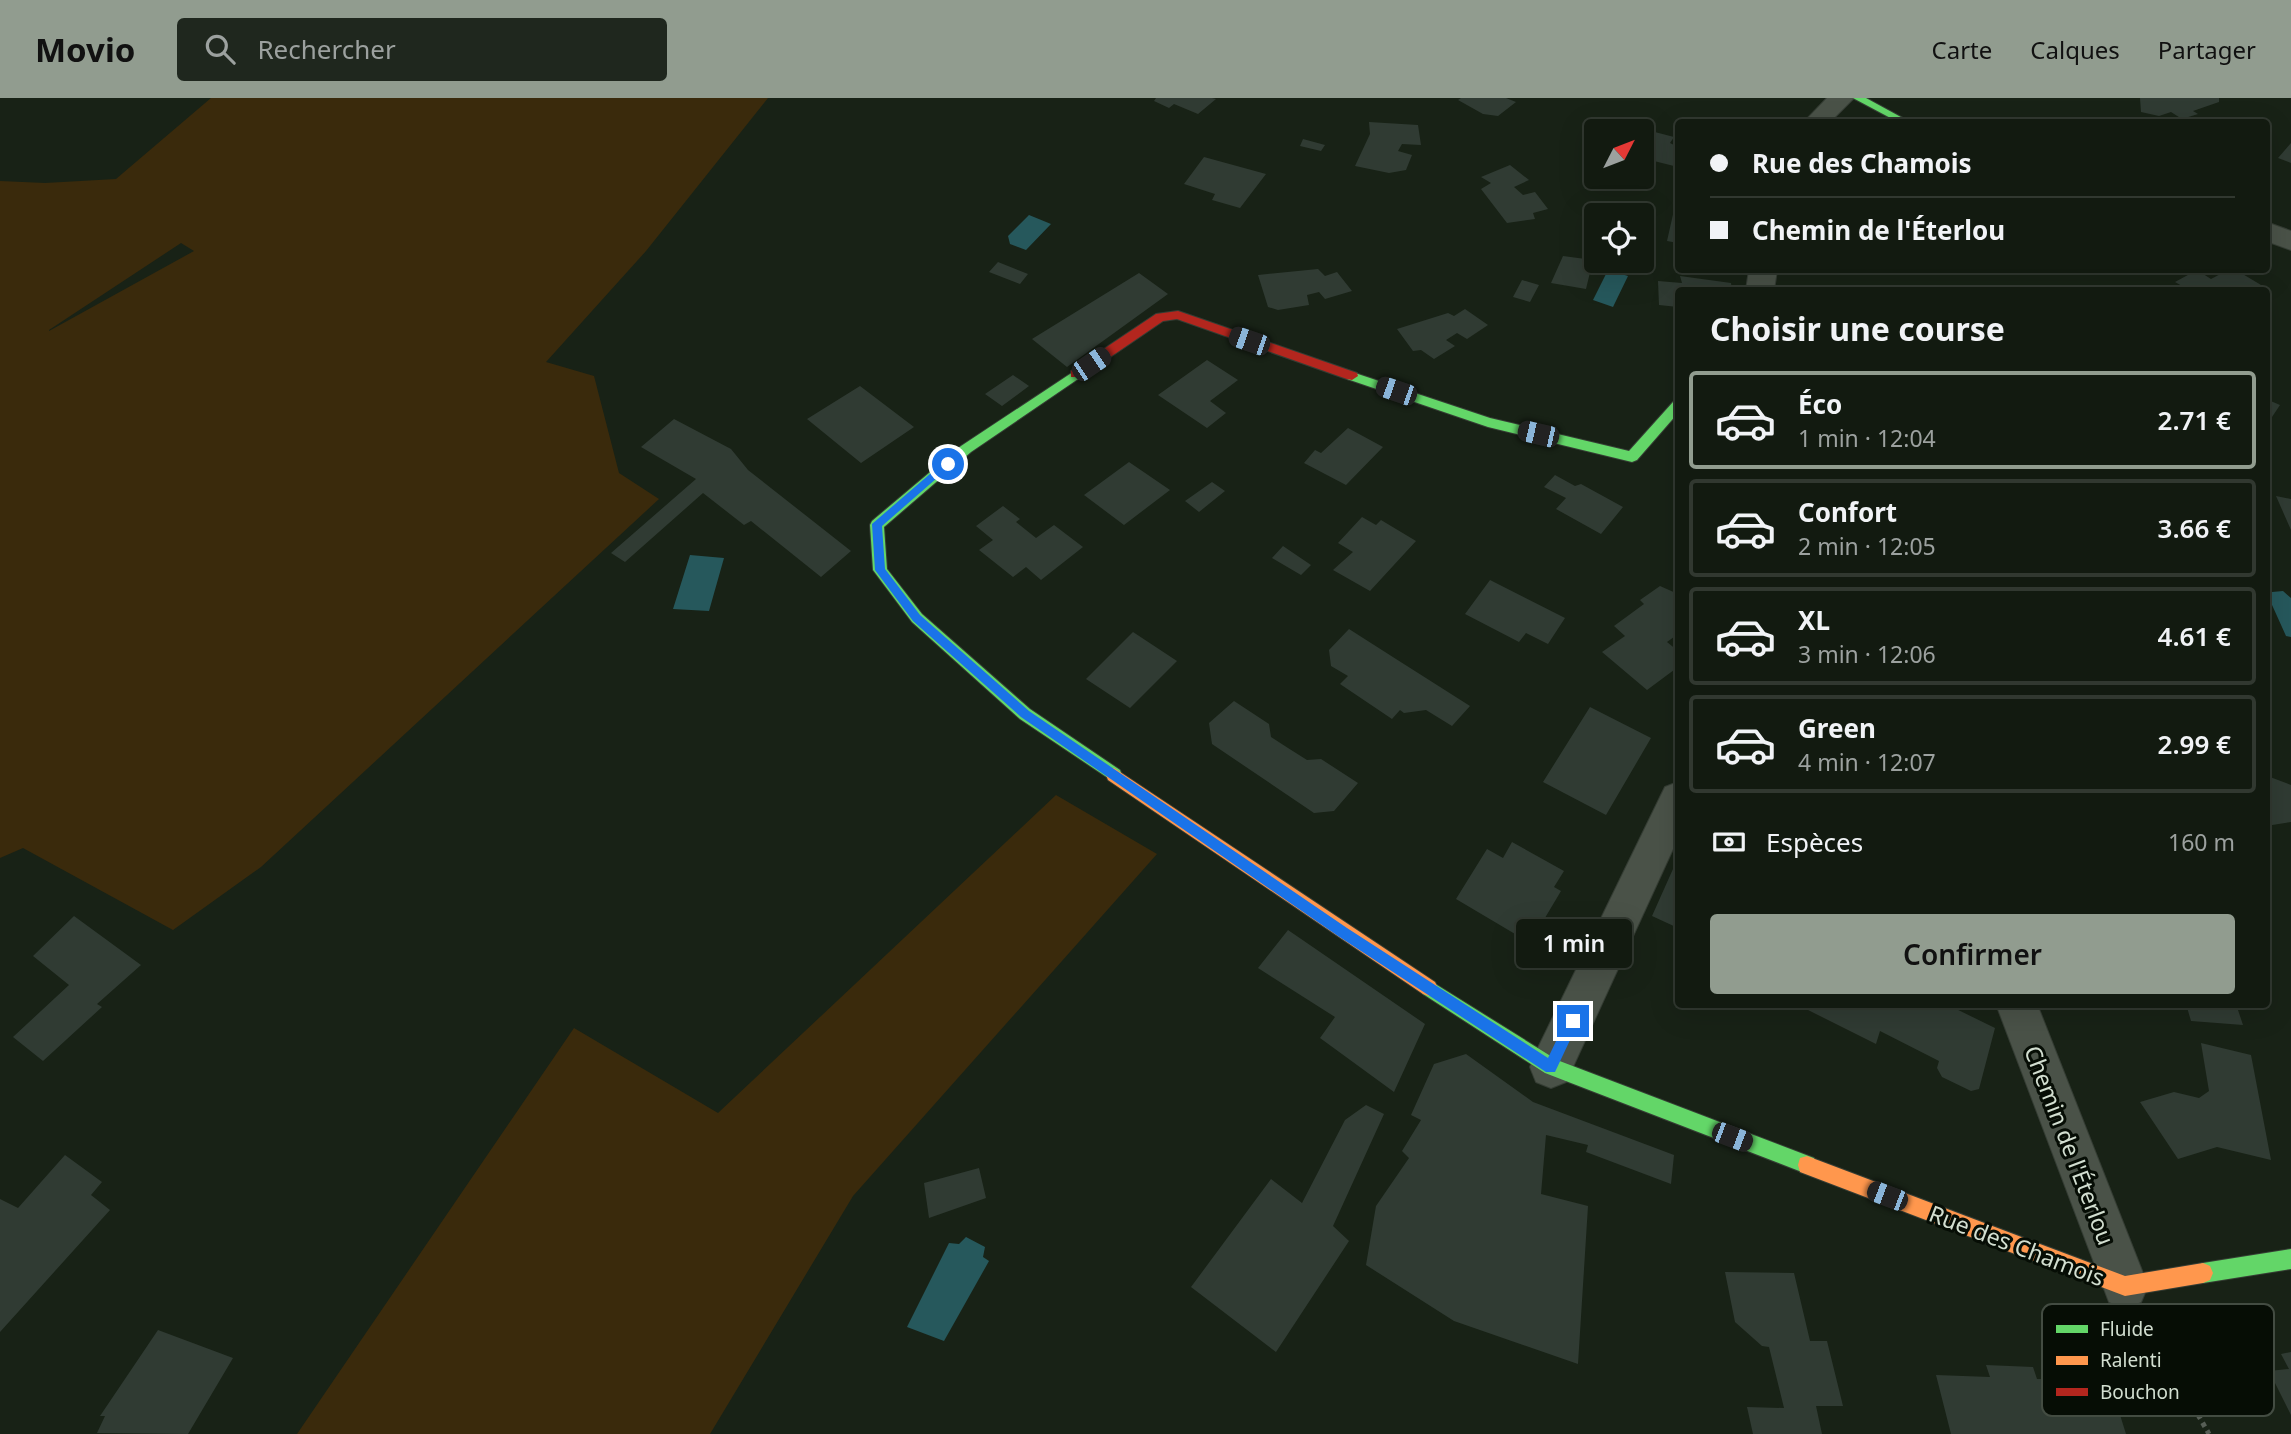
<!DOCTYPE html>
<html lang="fr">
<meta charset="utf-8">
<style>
:root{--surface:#121a10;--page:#1f271e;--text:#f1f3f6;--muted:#9ca19f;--line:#313830;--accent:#919c8f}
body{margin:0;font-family:"Noto Sans",sans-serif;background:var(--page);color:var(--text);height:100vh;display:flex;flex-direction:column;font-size:26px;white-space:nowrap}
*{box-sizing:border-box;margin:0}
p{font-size:23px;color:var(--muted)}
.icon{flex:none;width:38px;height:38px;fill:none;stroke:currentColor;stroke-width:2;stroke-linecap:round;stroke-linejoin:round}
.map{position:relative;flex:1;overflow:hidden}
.drawer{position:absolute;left:1675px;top:189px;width:595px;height:721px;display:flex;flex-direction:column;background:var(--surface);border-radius:7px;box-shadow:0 7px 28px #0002,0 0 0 2px var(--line)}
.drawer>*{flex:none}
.hud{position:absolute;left:1675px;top:21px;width:595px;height:154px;border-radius:7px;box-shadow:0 7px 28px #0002,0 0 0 2px var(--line);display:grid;align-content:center;height:154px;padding:0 35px;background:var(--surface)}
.needle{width:46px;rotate:48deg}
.tools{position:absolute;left:1584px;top:21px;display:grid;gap:14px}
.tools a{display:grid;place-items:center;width:70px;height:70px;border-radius:7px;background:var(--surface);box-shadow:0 7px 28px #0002,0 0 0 2px var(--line);font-size:35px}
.end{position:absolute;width:32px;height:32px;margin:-16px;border:9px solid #1a73e8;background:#fff;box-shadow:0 0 0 4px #fff}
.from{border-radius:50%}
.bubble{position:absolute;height:49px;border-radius:7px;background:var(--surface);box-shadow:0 7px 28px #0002,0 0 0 2px var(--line);font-size:23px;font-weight:600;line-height:49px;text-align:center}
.car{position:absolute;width:21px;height:42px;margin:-21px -10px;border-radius:9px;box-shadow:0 0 5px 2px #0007;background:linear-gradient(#222 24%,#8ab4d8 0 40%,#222 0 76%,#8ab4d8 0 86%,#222 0)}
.hud b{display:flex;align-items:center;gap:24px;height:66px;font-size:26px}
.hud b+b{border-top:2px solid var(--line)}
.hud i{width:18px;height:18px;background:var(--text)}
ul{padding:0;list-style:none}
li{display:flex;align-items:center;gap:21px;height:98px;margin:0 14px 10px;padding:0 21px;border:4px solid var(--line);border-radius:7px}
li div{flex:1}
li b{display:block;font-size:26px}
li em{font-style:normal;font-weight:600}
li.on{border-color:var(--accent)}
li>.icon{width:63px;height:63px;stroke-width:1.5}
h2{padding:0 35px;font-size:32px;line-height:84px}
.pay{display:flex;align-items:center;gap:18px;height:77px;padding:0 35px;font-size:26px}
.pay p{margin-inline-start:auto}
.primary-button{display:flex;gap:14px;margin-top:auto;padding:14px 35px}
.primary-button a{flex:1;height:80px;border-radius:7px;background:var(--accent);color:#111;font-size:28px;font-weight:600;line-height:80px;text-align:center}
header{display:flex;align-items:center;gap:42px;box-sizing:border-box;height:98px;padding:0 35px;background:var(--accent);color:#111}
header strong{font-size:33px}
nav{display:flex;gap:38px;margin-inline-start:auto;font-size:24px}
.search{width:490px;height:63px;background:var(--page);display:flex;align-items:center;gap:18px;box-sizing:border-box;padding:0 24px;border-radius:7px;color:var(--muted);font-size:26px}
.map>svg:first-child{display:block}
.green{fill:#3a2a0c;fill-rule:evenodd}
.water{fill:#26585c}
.building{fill:#303b33}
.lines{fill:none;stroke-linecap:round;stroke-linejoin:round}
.street-casing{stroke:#353d34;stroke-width:2}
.fast-casing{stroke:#353d34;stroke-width:2}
.slow-casing{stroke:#353d34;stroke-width:2}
.jam-casing{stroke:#353d34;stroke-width:2}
.path{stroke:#575e56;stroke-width:5;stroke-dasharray:4.5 4.5;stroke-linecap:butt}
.street{fill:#4a5248;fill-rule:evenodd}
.fast{fill:#63d668;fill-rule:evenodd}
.slow{fill:#ff974d;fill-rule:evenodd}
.jam{fill:#b3261e;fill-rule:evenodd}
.route{fill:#1a73e8}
.labels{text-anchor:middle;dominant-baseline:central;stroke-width:6;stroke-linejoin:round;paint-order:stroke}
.street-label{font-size:23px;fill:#d2ded0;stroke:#060d05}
.key{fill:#060d05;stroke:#434c42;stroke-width:2}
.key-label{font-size:19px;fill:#d2ded0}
</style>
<header>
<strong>Movio</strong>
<div class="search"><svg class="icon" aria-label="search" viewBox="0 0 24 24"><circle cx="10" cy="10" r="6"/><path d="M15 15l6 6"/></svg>Rechercher</div>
<nav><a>Carte</a><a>Calques</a><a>Partager</a></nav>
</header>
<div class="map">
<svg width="2291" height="1336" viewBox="0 0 2291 1336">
<rect width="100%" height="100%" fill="#182216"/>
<path class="green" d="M211,0H768L646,153L546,264L594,278L619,375L659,401L261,769L173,832L23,750L0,760V83L45,85L116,81ZM181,145L194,153L49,233V232Z
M1056,697L1157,756L853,1098L710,1336H297L574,930L718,1015Z"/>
<path class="water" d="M1029,117L1051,126L1026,152L1010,146L1008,138Z
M1608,172L1628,178L1613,209L1593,202Z
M690,457L724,460L709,513L673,511Z
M2283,493L2291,500V539L2286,538L2268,498L2272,494Z
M966,1139L985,1149L983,1159L989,1163L944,1243L907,1229L949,1145L959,1146Z"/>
<path class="building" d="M1156,0H1212L1216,1L1198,16L1174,6L1169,10L1154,3Z
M1461,0H1506L1516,4L1498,18L1483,16L1458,2Z
M2140,0H2219V4L2193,13L2198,16L2182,21L2171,14L2159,18L2141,14Z
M1369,24L1418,27L1421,47L1402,46L1398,53L1412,57L1406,72L1389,75L1355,68L1370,36Z
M1651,33L1674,39L1670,45L1678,49V69L1642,60V40Z
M1303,41L1325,47L1321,53L1300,48Z
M2291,45V65L2278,60Z
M1204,59L1266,76L1240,110L1212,102L1215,96L1184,86Z
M1510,67L1529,82L1514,89L1523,97L1535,94L1548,111L1533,115L1535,121L1507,125L1481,91L1491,85L1481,79Z
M1674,112H1678V145L1667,143Z
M1563,158L1593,162L1586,191L1551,185Z
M998,164L1028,176L1020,186L989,174Z
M1318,171L1325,178L1337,174L1352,193L1325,201L1319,194L1307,197L1309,207L1278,212L1268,209L1258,177Z
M2197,172L2211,181L2228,172H2236L2271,193L2266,195V192H2189L2175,184Z
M1139,175L1168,196L1067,269L1032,241Z
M1680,178L1731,185L1732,192H1678V209L1659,207L1658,183L1682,185Z
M1522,182L1539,187L1530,204L1513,199Z
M1465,211L1488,227L1467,241L1457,235L1446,242L1455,248L1434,261L1421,252L1413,253L1397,231L1448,215L1454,218Z
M1207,262L1238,282L1210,303L1226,315L1207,330L1158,297Z
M1013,277L1029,288L1002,308L985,296Z
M860,288L914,329L861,365L807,321Z
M2266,301L2280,307L2266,328Z
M674,321L731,351L748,372L851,453L821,479L751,423L744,427L703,395L625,464L611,455L696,381L641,349Z
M1348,330L1383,349L1346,387L1304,365L1315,352L1321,355Z
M1129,364L1170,392L1124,427L1084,397Z
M1555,377L1575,388L1581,386L1623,409L1601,436L1556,411L1566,400L1544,389Z
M1212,384L1225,393L1199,414L1185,403Z
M2276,398L2291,401V432Z
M1003,408L1020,421L1016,424L1036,440L1054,427L1083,449L1041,482L1026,469L1013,479L979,452L993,442L976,428Z
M1362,419L1376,427L1381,422L1416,443L1370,493L1333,472L1353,454L1338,445Z
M1283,448L1311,467L1301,477L1272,460Z
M1490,482L1565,520L1548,546L1526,535L1519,544L1465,516Z
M1660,488L1678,496V536L1667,544L1678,553V569L1647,592L1602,554L1625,538L1614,528L1644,506L1640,502Z
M1349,531L1396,561L1470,608L1452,628L1426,612L1404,615L1400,612L1392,621L1340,586L1348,578L1331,568L1329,552Z
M1133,534L1177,563L1130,610L1086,581Z
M1234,603L1269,626L1271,639L1288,650L1307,662L1321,661L1358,685L1334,713L1314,715L1212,646L1209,625Z
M1590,609L1651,640L1606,717L1543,684Z
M2270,679L2291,687V724L2266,728V680Z
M1512,744L1564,773L1554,789L1561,793L1530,845L1456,801L1487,751L1503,760Z
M1673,771L1678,774V830L1652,818Z
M74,818L141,867L97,906L102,909L43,963L13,939L69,887L33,858Z
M1288,832L1425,926L1394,994L1320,940L1335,919L1258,870Z
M1796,906H1946L1995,930L1979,991L1971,993L1942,979L1937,970L1939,963L1880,933L1876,946Z
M2186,906H2236L2243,927L2191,923Z
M2201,945L2251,957L2271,1062L2217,1049L2178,1061L2140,1004L2174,994L2199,1000L2209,993Z
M1466,956L1533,1004L1674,1057L1671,1086L1586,1054L1588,1047L1546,1037L1541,1096L1588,1108L1578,1266L1454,1223L1366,1167L1376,1108L1409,1060L1402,1053L1421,1022L1411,1017L1434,966Z
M1366,1007L1384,1016L1333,1128L1349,1143L1276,1254L1191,1189L1271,1081L1302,1105L1345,1022Z
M65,1057L102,1084L91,1097L110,1112L0,1234V1101L18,1110Z
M979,1070L986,1100L929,1120L924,1085Z
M1725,1174L1794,1175L1810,1243H1827L1843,1308H1816L1822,1336H1753L1747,1309L1784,1310L1769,1249L1762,1248L1735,1224Z
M158,1232L233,1260L188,1336L97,1335L105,1318H100Z
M2291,1254V1317L2269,1273L2289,1271L2281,1256Z
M1986,1267L2033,1269L2037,1281L2079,1282L2080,1288H2111L2126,1336H1951L1936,1277L1990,1279Z"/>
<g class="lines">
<defs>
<path id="street" d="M1827,0H1854L1830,24H1804Z
M2266,124L2291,133V152L2266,143Z
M1749,172H1777L1774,192H1746Z
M1678,684V740L1566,984L1551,990L1536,984L1530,969L1536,954L1665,689Z
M1996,906H2037L2148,1188L2141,1204L2125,1211L2109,1204Z"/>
<path id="fast" d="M1853,0H1866L1910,24H1898Z
M1076,272L1082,276L1081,279L971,354L884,429L887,471L922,516L1030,611L1120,672L1122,677L1120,682L1114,684L1020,621L912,524L873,472L870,427L872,423L961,348Z
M1352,274L1490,320L1629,353L1673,304L1678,302V315L1637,362L1632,364L1488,329L1347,281V275Z
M1429,882L1557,962L1814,1060L1816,1067L1814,1074L1807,1076L1545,975L1423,896L1420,890L1423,884Z
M2291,1151V1171L2203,1185L2196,1182L2193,1175L2196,1168L2203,1165Z"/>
<path id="slow" d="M1114,670L1435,884L1438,890L1435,896L1429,898L1423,896L1108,682L1106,677L1108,672Z
M1807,1058L2125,1178L2203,1165L2210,1168L2213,1175L2210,1182L2203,1185L2125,1198L1800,1074L1798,1067L1800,1060Z"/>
<path id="jam" d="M1178,213L1357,275L1358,278L1352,282L1347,281L1177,221L1163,223L1081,279H1071V273L1156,216Z"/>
</defs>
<use href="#street" class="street-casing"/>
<use href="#fast" class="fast-casing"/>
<use href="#slow" class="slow-casing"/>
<use href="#jam" class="jam-casing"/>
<path class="path" d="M2149,1231L2209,1336"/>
<use href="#street" class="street"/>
<use href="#fast" class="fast"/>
<use href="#slow" class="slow"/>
<use href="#jam" class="jam"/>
</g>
<path class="route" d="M945,363L953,366L882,428L885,471L920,517L1029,613L1347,830L1548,960L1568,918H1577L1579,923L1555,974H1546L1338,838L1021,619L913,523L875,472L872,426Z"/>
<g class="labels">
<g class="street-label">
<text transform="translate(2070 1047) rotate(69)">Chemin de l'Éterlou</text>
<text transform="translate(2017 1147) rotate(21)">Rue des Chamois</text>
</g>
</g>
<rect x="2042" y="1206" width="232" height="112" rx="10" class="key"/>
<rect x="2056" y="1227" width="32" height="8" fill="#63d668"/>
<rect x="2056" y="1258" width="32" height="9" fill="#ff974d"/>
<rect x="2056" y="1290" width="32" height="8" fill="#b3261e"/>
<g class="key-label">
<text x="2100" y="1238">Fluide</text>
<text x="2100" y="1269">Ralenti</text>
<text x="2100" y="1301">Bouchon</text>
</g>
</svg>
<div class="tools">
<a><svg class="needle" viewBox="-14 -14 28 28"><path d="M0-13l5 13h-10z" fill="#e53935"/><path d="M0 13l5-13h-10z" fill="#9ca19f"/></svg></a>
<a><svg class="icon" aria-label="locate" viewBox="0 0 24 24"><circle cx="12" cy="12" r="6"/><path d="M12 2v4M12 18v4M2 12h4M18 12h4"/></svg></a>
</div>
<i class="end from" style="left:948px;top:366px"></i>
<i class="end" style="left:1573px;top:923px"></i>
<div class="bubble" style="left:1516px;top:821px;width:116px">1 min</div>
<i class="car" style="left:1249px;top:243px;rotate:289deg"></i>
<i class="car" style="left:1091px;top:266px;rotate:56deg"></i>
<i class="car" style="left:1396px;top:293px;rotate:289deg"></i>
<i class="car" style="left:1538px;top:336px;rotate:283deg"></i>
<i class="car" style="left:1732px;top:1039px;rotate:111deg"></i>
<i class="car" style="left:1887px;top:1098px;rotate:291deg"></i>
<div class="hud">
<b><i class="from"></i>Rue des Chamois</b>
<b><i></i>Chemin de l'Éterlou</b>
</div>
<section class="drawer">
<h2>Choisir une course</h2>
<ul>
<li class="on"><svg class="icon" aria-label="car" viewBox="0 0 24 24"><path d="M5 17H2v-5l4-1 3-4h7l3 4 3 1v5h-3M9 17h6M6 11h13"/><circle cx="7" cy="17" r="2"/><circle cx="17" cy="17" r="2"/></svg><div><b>Éco</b><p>1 min · 12:04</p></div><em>2.71 €</em></li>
<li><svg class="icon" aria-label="car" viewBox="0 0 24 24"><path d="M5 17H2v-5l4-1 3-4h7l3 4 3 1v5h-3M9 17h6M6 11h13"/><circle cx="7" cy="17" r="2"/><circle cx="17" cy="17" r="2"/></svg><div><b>Confort</b><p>2 min · 12:05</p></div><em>3.66 €</em></li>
<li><svg class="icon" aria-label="car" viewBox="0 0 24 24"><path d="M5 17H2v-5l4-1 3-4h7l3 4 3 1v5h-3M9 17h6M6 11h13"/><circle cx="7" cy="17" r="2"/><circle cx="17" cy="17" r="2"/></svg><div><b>XL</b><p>3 min · 12:06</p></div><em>4.61 €</em></li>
<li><svg class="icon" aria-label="car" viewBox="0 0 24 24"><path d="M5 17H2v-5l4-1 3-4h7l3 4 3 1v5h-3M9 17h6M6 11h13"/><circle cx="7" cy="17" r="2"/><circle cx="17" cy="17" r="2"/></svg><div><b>Green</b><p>4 min · 12:07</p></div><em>2.99 €</em></li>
</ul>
<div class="pay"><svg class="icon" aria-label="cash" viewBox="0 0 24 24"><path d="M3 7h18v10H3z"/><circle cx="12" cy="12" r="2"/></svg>Espèces<p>160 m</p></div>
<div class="primary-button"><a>Confirmer</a></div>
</section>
</div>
